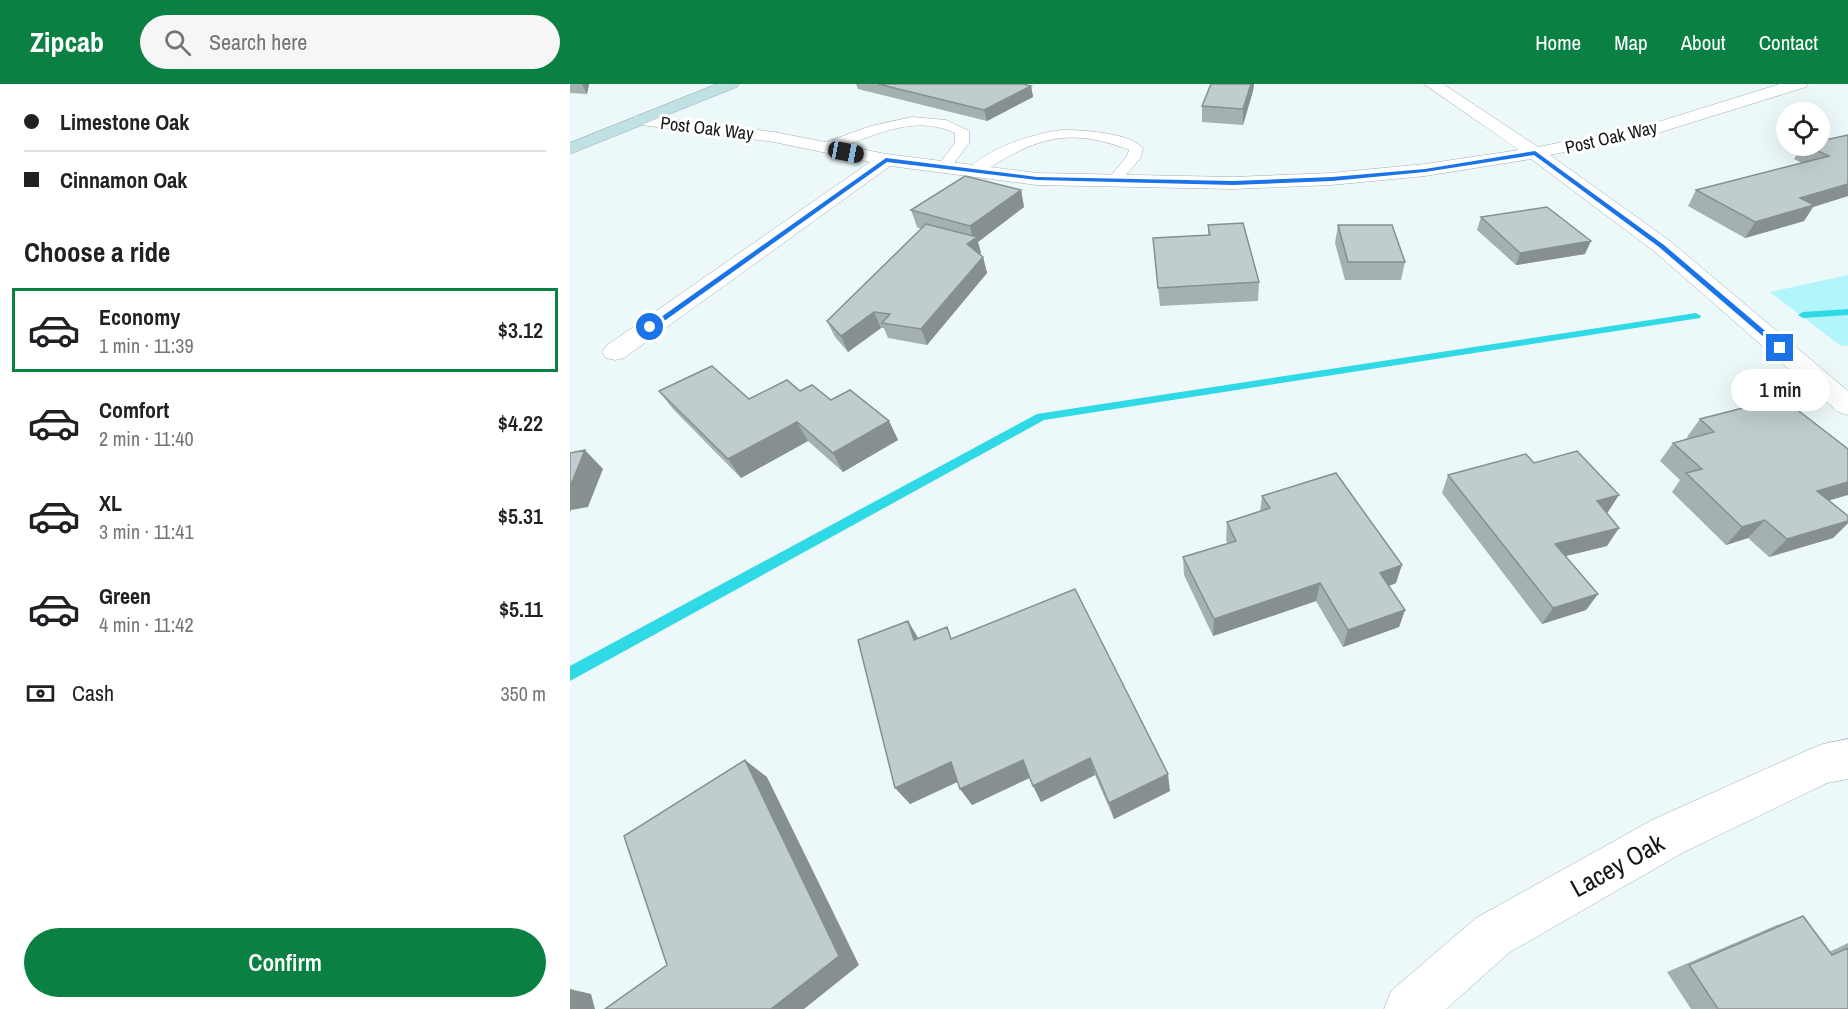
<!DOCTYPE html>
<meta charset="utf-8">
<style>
:root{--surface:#fff;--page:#f6f6f6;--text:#202124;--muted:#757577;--line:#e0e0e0;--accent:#0b8043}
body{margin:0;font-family:"Archivo Narrow",sans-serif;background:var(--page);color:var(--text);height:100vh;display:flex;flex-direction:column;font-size:22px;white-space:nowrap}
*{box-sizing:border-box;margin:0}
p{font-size:20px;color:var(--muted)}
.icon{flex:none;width:33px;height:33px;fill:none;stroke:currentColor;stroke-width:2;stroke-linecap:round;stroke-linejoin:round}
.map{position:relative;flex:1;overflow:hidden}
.panel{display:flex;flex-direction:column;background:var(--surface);width:570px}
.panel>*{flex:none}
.guide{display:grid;align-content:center;height:132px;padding:0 24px;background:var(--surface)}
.fabs{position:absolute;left:1206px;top:18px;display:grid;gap:12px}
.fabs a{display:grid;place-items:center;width:54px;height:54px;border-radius:50%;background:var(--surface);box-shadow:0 6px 24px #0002;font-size:30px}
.end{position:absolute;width:27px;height:27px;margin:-14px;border:8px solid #1a73e8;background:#fff;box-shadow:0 0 0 3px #fff}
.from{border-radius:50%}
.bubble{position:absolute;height:42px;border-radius:21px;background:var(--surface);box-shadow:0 6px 24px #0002;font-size:20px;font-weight:600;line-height:42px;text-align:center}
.car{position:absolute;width:18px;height:36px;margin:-18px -9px;border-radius:8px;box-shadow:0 0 4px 2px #0007;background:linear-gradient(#222 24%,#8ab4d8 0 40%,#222 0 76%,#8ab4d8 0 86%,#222 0)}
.guide b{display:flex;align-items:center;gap:21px;height:57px;font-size:22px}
.guide b+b{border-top:2px solid var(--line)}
.guide i{width:15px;height:15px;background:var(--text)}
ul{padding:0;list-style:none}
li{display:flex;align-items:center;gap:18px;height:84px;margin:0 12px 9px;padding:0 12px;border:3px solid transparent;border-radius:0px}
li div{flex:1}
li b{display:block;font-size:22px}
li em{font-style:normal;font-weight:600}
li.selected{border-color:var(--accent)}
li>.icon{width:54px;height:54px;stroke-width:1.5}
h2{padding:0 24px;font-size:27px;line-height:72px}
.pay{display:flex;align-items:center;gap:15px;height:66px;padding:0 24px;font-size:22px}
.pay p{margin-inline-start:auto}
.action{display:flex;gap:12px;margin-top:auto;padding:12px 24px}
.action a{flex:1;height:69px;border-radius:36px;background:var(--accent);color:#fff;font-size:24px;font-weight:600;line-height:69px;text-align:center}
header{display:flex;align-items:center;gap:36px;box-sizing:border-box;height:84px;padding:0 30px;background:var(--accent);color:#fff}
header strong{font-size:28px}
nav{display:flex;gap:33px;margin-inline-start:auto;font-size:21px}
.search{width:420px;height:54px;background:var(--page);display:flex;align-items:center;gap:15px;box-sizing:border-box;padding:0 21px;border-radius:33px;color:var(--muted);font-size:22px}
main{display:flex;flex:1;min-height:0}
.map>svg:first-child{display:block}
.green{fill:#b2f6fc}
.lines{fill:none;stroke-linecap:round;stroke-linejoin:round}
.stream{fill:#2fd9e6;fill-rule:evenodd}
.service-casing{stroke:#a3afb0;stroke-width:1}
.minor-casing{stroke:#a3afb0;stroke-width:1}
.secondary-casing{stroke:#a3afb0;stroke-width:1}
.service{fill:#fff;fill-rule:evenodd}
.minor{fill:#fff;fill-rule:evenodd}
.secondary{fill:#c0e1e4;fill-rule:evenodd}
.wall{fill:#a5b0b1}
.shaded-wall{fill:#869090}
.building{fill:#c0cdce;stroke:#869090;stroke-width:1.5}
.route{fill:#1a73e8}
.labels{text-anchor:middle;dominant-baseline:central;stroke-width:6;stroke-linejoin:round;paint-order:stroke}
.far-street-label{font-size:18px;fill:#131717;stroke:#fff}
.near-street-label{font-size:26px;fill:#131717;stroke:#fff}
</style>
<header>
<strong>Zipcab</strong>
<div class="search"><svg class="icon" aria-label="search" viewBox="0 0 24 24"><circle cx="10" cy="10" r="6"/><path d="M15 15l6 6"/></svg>Search here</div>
<nav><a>Home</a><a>Map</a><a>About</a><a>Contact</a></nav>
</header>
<main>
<section class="panel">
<div class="guide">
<b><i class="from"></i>Limestone Oak</b>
<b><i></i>Cinnamon Oak</b>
</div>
<h2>Choose a ride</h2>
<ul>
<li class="selected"><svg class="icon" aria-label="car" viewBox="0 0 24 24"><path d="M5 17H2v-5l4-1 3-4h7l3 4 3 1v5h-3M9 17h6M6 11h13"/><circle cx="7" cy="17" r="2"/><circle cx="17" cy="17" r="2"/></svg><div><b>Economy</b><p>1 min · 11:39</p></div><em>$3.12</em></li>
<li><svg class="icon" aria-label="car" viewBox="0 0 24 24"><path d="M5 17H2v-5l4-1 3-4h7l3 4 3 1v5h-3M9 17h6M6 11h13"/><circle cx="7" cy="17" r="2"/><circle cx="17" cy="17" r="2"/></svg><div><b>Comfort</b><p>2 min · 11:40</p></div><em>$4.22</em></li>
<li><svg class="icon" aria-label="car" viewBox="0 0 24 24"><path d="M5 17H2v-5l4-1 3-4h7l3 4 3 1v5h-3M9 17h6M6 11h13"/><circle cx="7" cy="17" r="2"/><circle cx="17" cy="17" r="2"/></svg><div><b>XL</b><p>3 min · 11:41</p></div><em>$5.31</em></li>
<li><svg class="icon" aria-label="car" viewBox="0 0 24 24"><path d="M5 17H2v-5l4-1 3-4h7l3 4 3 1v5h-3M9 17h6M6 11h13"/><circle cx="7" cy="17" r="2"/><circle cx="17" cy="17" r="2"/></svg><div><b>Green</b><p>4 min · 11:42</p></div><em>$5.11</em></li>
</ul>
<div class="pay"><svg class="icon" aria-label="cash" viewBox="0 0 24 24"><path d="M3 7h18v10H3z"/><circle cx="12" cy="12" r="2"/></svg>Cash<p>350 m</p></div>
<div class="action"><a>Confirm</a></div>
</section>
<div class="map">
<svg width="1278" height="925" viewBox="0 0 1278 925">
<rect width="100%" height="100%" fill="#ecf8f9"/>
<path class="green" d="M1278,191V261L1271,262L1200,208Z"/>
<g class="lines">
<path class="stream" d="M1278,225V231L1233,234L1228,231L1233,228Z
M1126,229L1131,232L1130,234L474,336L0,597V582L467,330Z"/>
<defs>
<path id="service" d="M342,33L376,36L399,47V59L378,87L373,88L366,84L385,59V49C339,28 300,56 256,67L249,63L251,60L301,42Z
M494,46C515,46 559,49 573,64L571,73L548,101L543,102L536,98L557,72L559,66C495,41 462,56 408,91L403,92L396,88C414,65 466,48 494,46Z"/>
<path id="minor" d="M854,0H873L968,63L1078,41L1210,0H1238L1236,3L1088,49L980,71L1100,157L1278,307V331L1268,328L1084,167L961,75L855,92L761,101L663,105L467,101L320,82L54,274L45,276L36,274L32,268L36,262L300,78L204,58L71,41L65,40L62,36L65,32L71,31L204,48L316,70L467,89L663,93L761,89L855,80L949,66Z
M1278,655V695L1257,699L1114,768L940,868L876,925H814L821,907L906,834L1082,736L1238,666L1253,660Z"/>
<path id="secondary" d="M147,0H169L167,3L0,70V59Z"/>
</defs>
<use href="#service" class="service-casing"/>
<use href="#minor" class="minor-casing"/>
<use href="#secondary" class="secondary-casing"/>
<use href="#service" class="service"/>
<use href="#minor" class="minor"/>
<use href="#secondary" class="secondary"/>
</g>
<path class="wall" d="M0,0H19L17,10L0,9Z
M286,0H453L461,2L463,13L417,37L288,5Z
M641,0H684L683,7L673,41L632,38V22Z
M1278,51V112L1243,123L1234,137L1175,154L1118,122L1126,106L1232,79L1224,75L1232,62H1250Z
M451,106L454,123L408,158L411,169L409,170L413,173L417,189L357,261L318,254L314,244H311L278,268L265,253L257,237L351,145L347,143L341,126Z
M911,133L1015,170L946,181L907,146Z
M638,141L689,198L688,217L590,222L583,154L638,151Z
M768,141L835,178L831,196H775L765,159Z
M89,307L179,315L230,307L261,316L319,337L328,356L273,388L238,357L171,394L103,325Z
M1130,335L1259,416L1278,432V439L1263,454L1199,473L1178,454L1156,461L1102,408L1110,396L1090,377L1103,359L1118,354L1117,353Z
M964,379L1038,428L1037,429V462L996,472L1028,510L1016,526L972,540L872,409L878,391Z
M692,412L826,499L819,502L835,526L829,543L773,563L746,517L643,552L614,491L613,473L658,460L656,456L657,438L690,428Z
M349,554H384L600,707L544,735L525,691L471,718L460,694L402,721L388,698L340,720Z
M1233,832L1259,868L1278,859V925H1121L1097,888L1207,841Z"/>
<path class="shaded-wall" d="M12,0H19L17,10Z
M681,0H684L683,7L673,41V25Z
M461,2L463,13L417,37L414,26Z
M1278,100V112L1243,123L1234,137L1175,154L1185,138L1230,114Z
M451,106L454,123L408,158L411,169L402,175L397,160L403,156L400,142Z
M1021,157L1015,170L946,181L950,169Z
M413,173L417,189L357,261L351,245Z
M304,228L311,244L278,268L271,252Z
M319,337L328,356L273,388L263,369Z
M227,338L238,357L171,394L158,375Z
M15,366L33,385L18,423L1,426L0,428V403Z
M1278,398V411L1230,425L1247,407Z
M1049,411L1038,428L1016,435L1027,417Z
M1195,436L1178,454L1156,461L1172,443Z
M1278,437V439L1263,454L1199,473L1217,455Z
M1049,444L1037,462L975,477L985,460Z
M832,481L826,499L805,507L810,489Z
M750,499L746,517L643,552L644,535Z
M1028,510L1016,526L972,540L983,524Z
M835,526L829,543L773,563L778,546Z
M338,537L350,557L344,556Z
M520,674L525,691L471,718L463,702Z
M175,676L197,693L289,881L234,925H201Z
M453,676L461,693L402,721L390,705Z
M381,678L393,695L340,720L325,704Z
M598,690L600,707L544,735L539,719Z
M0,905L21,910L25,925H0Z"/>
<path class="building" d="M308,0H453L461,2L414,26Z
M641,0H681L673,25L632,22Z
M1278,51V100L1230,114L1244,121L1185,138L1126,106L1259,72L1237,62H1250V57Z
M395,92L451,106L400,142L341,126Z
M977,123L1021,157L950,169L911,133Z
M673,139L689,198L588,204L583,154L640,151L638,141Z
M356,140L407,153L397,160L413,173L351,245L312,239L320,230L304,228L271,252L257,237Z
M768,141H822L835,178H778Z
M142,282L179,315L217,296L230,307L242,301L261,316L280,306L319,337L263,369L227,338L158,375L89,307Z
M1212,314L1278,365V398L1247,407L1278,432V437L1217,455L1195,436L1172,443L1116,389L1132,385L1103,359L1144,348L1130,335Z
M15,366L0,403V369Z
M1007,367L1049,411L1027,417L1049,444L985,460L1028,510L983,524L878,391L956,370L964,379Z
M766,389L832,481L810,489L835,526L778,546L750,499L644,535L613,473L666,457L657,438L700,424L692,412Z
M505,505L598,690L539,719L520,674L463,702L453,676L390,705L381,678L325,704L288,556L338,537L344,556L377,543L381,555Z
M175,676L269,872L201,925H35L97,881L54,752Z
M1233,832L1262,871L1278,864V925H1148L1119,881Z"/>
<path class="route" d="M965,67L1094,161L1213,262V265H1208L1089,163L964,71L855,88L762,97L663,101L467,96L317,78L83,245L77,243L316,74L467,93L663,97L762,93L855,85Z"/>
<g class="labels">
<g class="far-street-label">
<text transform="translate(137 44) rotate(7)">Post Oak Way</text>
<text transform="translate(1041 53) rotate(-13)">Post Oak Way</text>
</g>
<g class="near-street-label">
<text transform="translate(1047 781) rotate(-29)">Lacey Oak</text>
</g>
</g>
</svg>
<div class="fabs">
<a><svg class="icon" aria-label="locate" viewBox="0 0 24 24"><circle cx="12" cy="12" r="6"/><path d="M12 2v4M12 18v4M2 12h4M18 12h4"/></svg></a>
</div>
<i class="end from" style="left:80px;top:243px"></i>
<i class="end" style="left:1210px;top:264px"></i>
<div class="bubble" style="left:1161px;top:285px;width:99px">1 min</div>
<i class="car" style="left:276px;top:68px;rotate:101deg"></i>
</div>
</main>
